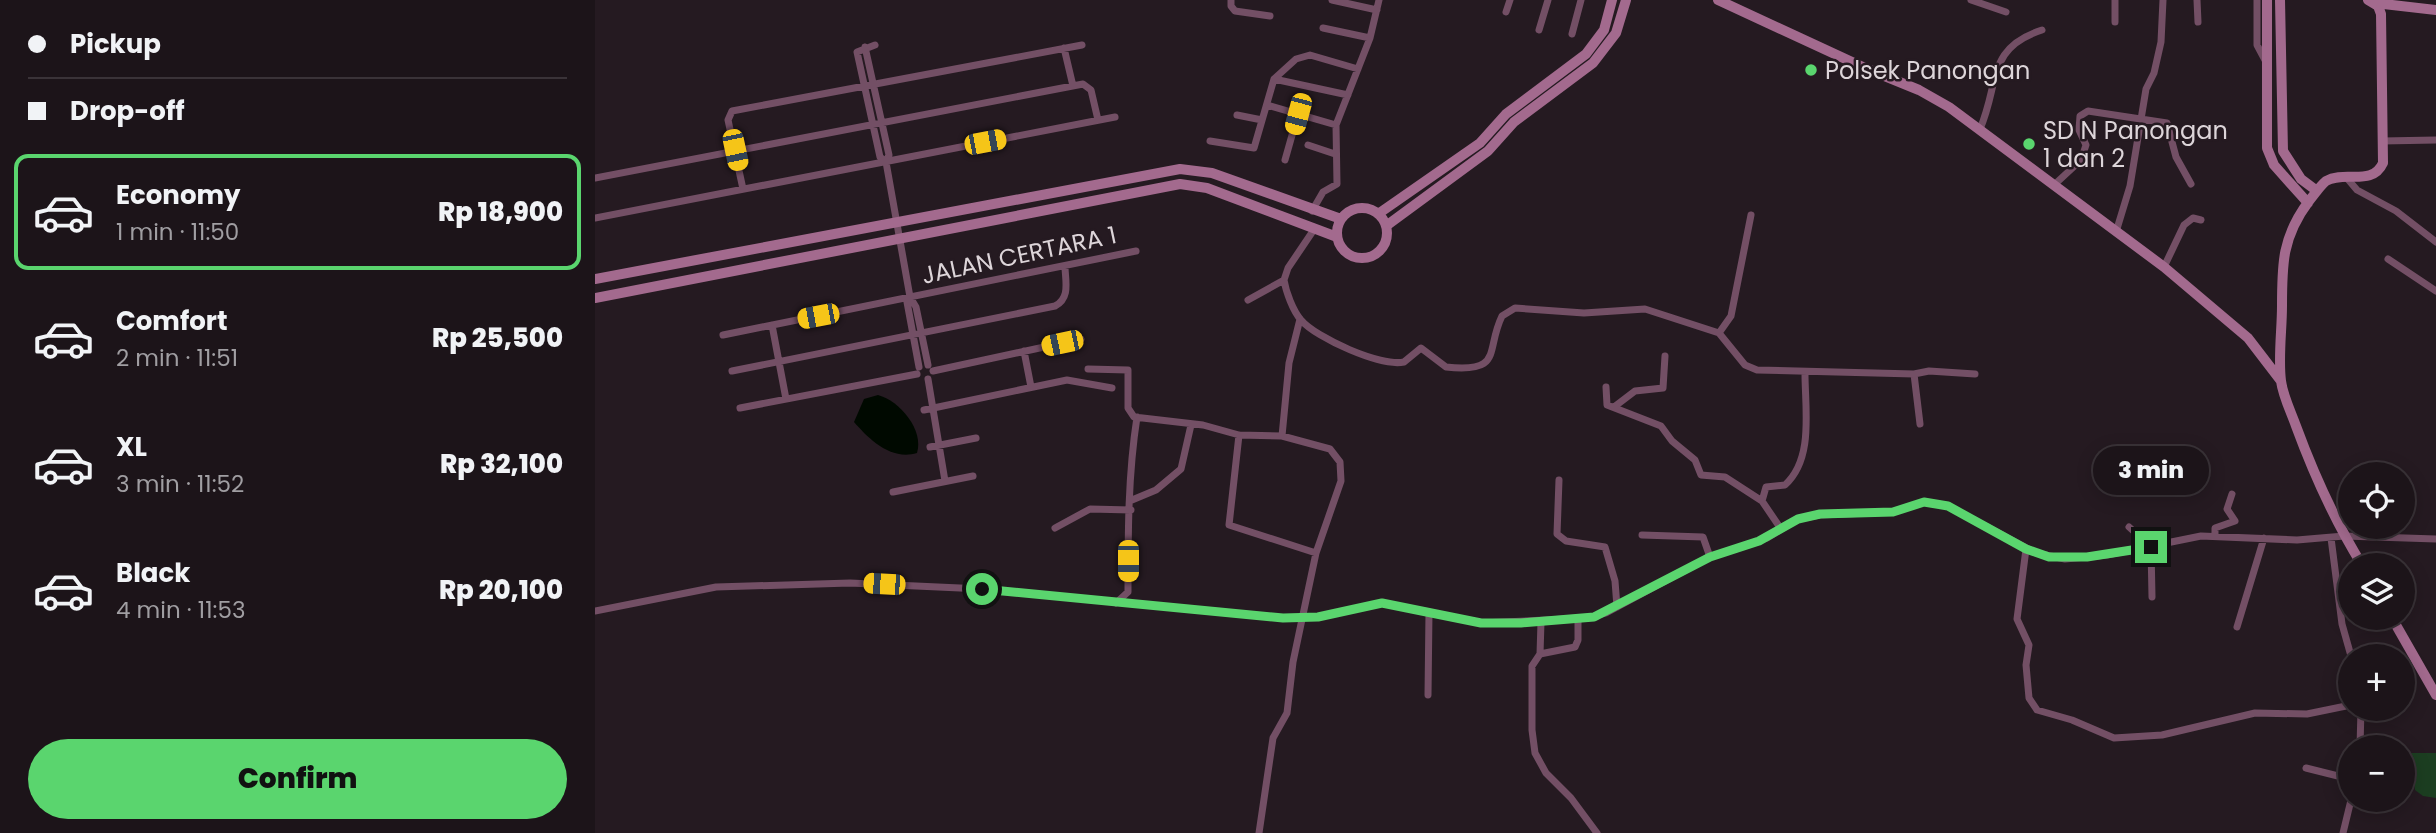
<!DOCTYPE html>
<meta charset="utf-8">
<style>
:root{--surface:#1c1419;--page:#251d22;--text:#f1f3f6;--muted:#a09ea2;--line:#3a3338;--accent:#5ad56e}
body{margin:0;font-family:Poppins,sans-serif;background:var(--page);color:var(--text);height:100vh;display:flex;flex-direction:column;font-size:26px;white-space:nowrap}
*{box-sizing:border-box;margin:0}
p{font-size:23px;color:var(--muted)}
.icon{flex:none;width:38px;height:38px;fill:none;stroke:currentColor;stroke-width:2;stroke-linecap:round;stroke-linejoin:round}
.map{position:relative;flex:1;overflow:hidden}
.details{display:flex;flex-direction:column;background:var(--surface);width:595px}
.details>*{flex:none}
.top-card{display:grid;align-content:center;height:154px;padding:0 28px;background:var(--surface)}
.controls{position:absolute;left:1743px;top:462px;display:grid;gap:14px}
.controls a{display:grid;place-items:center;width:77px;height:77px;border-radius:50%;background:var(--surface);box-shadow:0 4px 18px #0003,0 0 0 2px var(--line);font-size:35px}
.end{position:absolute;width:32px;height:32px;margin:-16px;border:9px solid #5ad56e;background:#111;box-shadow:0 0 0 4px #111}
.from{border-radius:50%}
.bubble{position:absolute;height:49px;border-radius:24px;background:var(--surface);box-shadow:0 4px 18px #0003,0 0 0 2px var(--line);font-size:23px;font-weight:800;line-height:49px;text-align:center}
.car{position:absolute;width:21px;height:42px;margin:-21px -10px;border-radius:9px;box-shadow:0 0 5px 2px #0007;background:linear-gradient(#f5c518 24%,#345 0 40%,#f5c518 0 76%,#345 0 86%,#f5c518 0)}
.top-card b{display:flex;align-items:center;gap:24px;height:66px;font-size:26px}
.top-card b+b{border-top:2px solid var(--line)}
.top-card i{width:18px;height:18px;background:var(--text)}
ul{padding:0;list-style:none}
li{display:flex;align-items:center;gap:21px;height:116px;margin:0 14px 10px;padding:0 14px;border:4px solid transparent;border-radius:14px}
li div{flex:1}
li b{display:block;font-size:26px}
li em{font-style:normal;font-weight:800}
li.active{border-color:var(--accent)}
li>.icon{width:63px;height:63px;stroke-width:1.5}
.cta{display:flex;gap:14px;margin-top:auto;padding:14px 28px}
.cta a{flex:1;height:80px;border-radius:42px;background:var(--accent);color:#111;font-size:28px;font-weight:800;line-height:80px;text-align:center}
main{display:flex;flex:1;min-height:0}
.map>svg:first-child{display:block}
.green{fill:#1c3e21}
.water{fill:#000900}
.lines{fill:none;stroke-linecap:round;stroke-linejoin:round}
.street{stroke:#734f65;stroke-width:7}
.secondary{stroke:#a36a8e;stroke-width:10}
.route{stroke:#5ad56e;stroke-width:9}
.poi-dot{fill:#5ad56e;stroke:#251a21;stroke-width:2.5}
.labels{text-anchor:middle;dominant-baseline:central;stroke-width:5;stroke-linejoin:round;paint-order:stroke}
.poi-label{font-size:24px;fill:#ddd5d9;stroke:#251a21;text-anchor:start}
.street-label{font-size:24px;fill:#ddd5d9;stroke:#251a21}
</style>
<main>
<section class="details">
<div class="top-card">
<b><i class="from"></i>Pickup</b>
<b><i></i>Drop-off</b>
</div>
<ul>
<li class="active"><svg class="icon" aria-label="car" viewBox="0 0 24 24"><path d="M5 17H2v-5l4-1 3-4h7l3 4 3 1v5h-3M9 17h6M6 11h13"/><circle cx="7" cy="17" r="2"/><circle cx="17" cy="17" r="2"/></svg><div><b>Economy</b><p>1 min · 11:50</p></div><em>Rp 18,900</em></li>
<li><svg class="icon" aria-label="car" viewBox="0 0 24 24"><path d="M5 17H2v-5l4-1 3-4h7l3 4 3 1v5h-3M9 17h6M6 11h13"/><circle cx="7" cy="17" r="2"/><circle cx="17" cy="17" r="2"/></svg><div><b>Comfort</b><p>2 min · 11:51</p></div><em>Rp 25,500</em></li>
<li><svg class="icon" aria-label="car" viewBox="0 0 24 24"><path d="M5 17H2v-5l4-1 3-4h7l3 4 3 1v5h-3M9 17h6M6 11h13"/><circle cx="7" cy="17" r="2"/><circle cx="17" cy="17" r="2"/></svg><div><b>XL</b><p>3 min · 11:52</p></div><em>Rp 32,100</em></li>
<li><svg class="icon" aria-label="car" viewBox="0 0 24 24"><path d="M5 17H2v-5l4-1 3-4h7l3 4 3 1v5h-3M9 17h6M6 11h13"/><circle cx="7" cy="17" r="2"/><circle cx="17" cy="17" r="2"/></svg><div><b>Black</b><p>4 min · 11:53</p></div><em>Rp 20,100</em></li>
</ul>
<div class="cta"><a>Confirm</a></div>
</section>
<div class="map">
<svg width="1841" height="833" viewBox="0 0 1841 833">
<rect width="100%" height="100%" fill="#251a21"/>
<path class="green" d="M1816,753H1841V798L1828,796L1820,790Z"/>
<path class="water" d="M283,395C305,401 329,430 322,453C295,461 273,438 259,422L269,399Z"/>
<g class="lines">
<path class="street" d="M636,0V6L640,11L675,16
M737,0L782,10
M1376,0L1411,12
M1520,0V22
M1602,0L1603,22
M1662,0V45L1670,60
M911,12L915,0
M728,28L775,38
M944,30L953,0
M977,34L986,0
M280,45L262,52L285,157L291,162
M270,47L294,155L291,162L315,297L312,302L324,367
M469,48L478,86
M679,79L753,95
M672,105L741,125
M642,115L667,120
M1385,129C1405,83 1391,48 1447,30
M615,141L659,148L679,79L701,59L715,55L763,69
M1787,141L1841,140
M713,145L740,154
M690,160L703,114
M1751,177L1762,190L1801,211L1841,242
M0,178L488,84L496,90L503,120
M1459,185L1486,160L1491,145L1484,130L1485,116L1493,111L1572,123L1581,157L1596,184
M148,189L133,120L137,111L487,45
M717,211L728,192L742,184L741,125L775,38L784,0
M0,218L520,117
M720,228L693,268L689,280C691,292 698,311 706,320C721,338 786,367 809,362L826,348L851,367C909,373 890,351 907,316L920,308L989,313L1050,309L1124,333L1150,365L1162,370L1319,374
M1521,232L1535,186L1551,89L1559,73L1566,42L1568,0
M1793,259L1841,291
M1569,267L1589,225L1598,218L1606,220
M315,297L321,307L333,365
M653,300L689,280
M177,325L191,399
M1124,333L1136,316L1156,215
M128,335L541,251
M429,351L436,387
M493,369L533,370V408L539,417L608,425L644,435L687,436L735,449L745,462L746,481L721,553L698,662L692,713L678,738L664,833
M137,371L460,306C476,298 470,280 470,266
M338,371L486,339
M333,379L350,481
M1011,387L1012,405L1066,426L1077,441L1100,460L1106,475L1130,477L1167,501L1186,529
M1019,407L1040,391L1068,388L1070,356
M145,408L322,374
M329,410L472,380L517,388
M1325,424L1319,374L1334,371L1380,374
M644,435L634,525L721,553
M687,436L694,363L705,319
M335,447L381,438
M964,480L962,534L971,541L1010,547L1020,581L1022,607
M298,492L378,476
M537,500L561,490L586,469L596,425
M1167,501L1171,487L1190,485C1219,459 1210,409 1210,374
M1534,527L1556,547L1557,597
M460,528L495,509L536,510
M1047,535L1108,537L1115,557
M1620,535V528L1640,521L1632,509L1637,494
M1736,538L1747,624L1756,656
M1431,549L1422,619L1434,645L1431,665L1434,698L1442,710L1477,720L1519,738L1567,735L1660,713L1712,714L1751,706L1755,699
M521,603L533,592C533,533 533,475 542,417
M0,611L121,587L255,583L387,589L688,618L723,617L787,603L886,623L993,618L1011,613L1115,557L1172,538L1203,519L1225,515L1298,512L1330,502L1353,506L1441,553L1470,559L1512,555L1606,536L1702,540L1749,536L1841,539
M983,620V640L980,647L945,654L937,666V730L940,753L951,773L976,798L1002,833
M1642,627L1669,538
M945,654L946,622
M833,695L834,612
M1765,747L1766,709
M1711,768L1755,779
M1748,833L1756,800"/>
<path class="secondary" d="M1123,0L1270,68L1324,90L1354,107L1569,267L1653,338L1686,381
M1672,0V148L1679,165L1713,203
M1685,0L1688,151L1706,179L1722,191
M1780,3L1841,10
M742 233a25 25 0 1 1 50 0a25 25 0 1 1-50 0Z
M783,214L885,143L911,114L991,54L1009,30L1017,0
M791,226L893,151L919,122L998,63L1021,33L1031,0
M0,279L585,169L617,173L746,219
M0,298L585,184L612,188L742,237
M1767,565C1740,521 1719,475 1701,426C1696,412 1688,396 1686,381C1683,357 1687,330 1687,306C1687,264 1687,237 1714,201C1719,195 1725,186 1731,181C1750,170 1777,187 1788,163L1786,14L1783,6L1773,0
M1797,618L1841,695"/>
</g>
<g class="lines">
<path class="route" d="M387,589L688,618L723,617L787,603L886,623H926L999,617L1115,557L1164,541L1203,519L1225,514L1298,512L1329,502L1353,506L1431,549L1454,557H1492L1556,547"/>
</g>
<g class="poi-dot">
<circle cx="1216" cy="70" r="7"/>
<circle cx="1434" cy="144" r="7"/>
</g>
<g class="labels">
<g class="poi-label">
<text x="1230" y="70">Polsek Panongan</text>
<text x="1448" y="130">SD N Panongan<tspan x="1448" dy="28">1 dan 2</tspan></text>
</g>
<g class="street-label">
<text transform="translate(424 255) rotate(-12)">JALAN CERTARA 1</text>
</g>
</g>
</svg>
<div class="controls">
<a><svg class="icon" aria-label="locate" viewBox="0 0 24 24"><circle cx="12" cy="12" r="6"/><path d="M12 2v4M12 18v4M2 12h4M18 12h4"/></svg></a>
<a><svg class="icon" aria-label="layers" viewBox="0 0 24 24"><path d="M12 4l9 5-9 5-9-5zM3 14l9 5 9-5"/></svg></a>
<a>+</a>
<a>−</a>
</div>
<i class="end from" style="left:387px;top:589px"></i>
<i class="end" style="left:1556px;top:547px"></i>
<div class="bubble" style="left:1498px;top:446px;width:116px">3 min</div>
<i class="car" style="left:703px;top:114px;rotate:195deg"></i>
<i class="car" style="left:390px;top:142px;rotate:79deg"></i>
<i class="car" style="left:140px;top:150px;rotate:168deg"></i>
<i class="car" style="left:223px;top:316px;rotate:259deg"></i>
<i class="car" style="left:467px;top:343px;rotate:258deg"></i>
<i class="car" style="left:533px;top:561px;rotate:180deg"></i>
<i class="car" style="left:289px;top:584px;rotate:273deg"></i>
</div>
</main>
